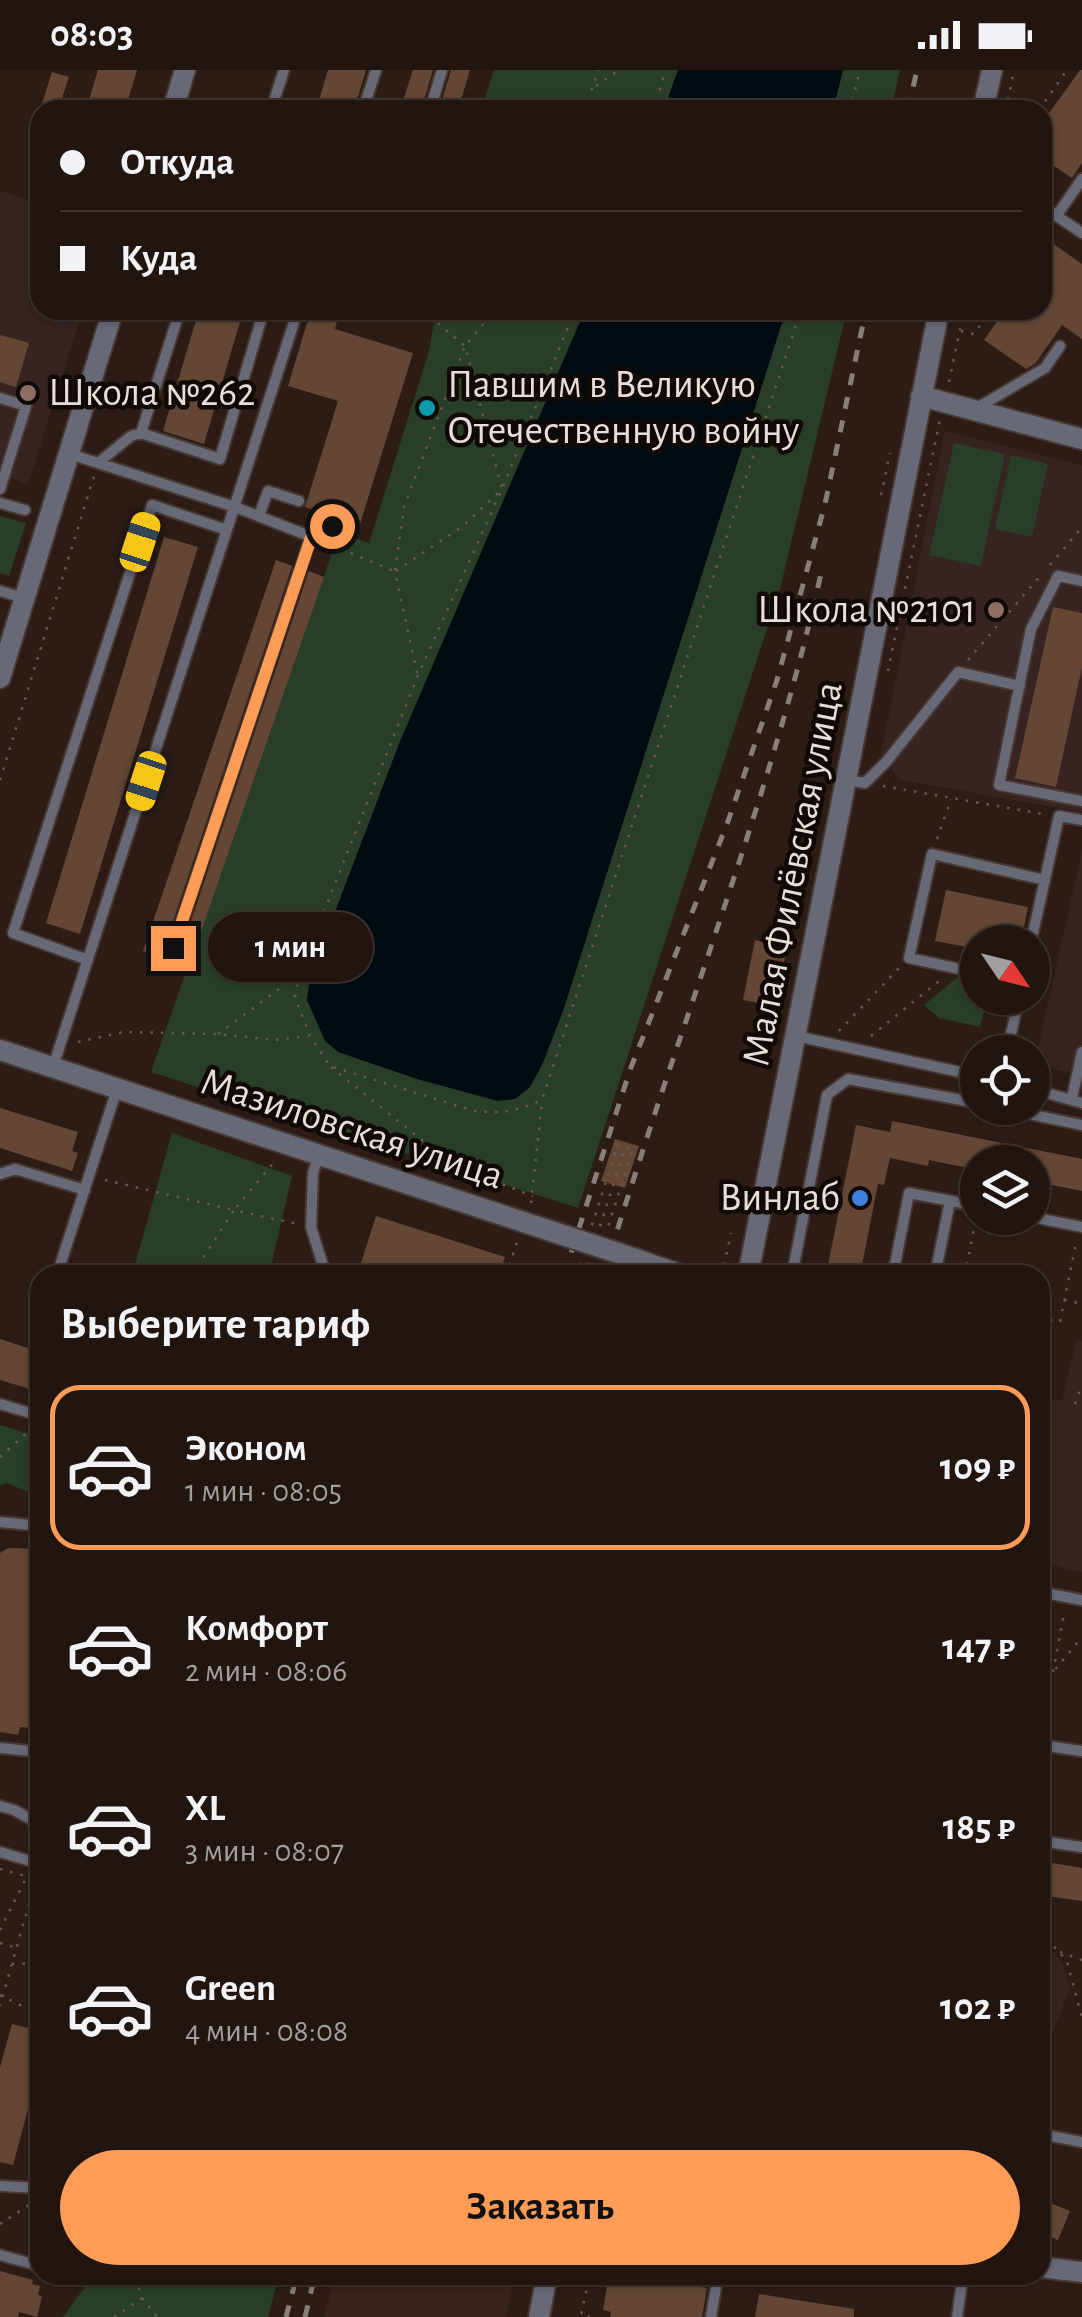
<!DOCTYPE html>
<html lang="ru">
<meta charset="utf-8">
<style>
:root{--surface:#221510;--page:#2a1e19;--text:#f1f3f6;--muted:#a29f9f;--line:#3f3430;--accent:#fd9c56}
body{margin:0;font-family:"Alegreya Sans",sans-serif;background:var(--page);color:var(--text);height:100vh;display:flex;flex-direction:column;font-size:38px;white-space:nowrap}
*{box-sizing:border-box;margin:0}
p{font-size:32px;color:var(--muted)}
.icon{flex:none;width:55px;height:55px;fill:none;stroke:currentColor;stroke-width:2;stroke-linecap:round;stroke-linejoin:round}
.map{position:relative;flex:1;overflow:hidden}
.panel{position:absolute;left:30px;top:1195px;width:1020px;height:1020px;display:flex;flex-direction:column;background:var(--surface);border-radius:30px;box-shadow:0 2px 8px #0004,0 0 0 2px var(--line)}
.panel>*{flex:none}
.top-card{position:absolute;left:30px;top:30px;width:1022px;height:220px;border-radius:30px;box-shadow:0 2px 8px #0004,0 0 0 2px var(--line);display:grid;align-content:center;height:220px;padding:0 30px;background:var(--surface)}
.needle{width:65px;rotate:125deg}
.tools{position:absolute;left:960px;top:855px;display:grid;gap:20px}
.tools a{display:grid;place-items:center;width:90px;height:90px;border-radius:50%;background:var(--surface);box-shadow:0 2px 8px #0004,0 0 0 2px var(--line);font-size:50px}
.end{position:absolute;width:45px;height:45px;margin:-22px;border:12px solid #fd9c56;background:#111;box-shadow:0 0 0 5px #111}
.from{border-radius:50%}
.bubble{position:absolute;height:70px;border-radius:35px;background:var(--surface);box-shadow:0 2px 8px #0004,0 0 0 2px var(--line);font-size:32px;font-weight:700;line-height:70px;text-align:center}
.car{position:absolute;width:30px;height:60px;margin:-30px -15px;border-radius:12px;box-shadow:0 0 8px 2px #0007;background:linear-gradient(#f5c518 24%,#345 0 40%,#f5c518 0 76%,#345 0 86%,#f5c518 0)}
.top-card b{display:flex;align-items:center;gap:35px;height:95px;font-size:38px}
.top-card b+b{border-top:2px solid var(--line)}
.top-card i{width:25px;height:25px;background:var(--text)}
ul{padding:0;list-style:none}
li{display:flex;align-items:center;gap:30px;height:165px;margin:0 20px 15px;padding:0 10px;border:5px solid transparent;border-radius:30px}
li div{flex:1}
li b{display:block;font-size:38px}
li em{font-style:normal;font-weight:700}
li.selected{border-color:var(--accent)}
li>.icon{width:90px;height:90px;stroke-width:1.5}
h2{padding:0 30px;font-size:45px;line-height:120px}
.button{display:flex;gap:20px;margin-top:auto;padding:20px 30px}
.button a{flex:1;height:115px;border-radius:60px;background:var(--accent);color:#111;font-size:40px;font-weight:700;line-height:115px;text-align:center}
.status{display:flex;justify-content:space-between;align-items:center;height:70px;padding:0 50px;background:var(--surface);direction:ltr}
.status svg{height:28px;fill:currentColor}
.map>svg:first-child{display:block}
.built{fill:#3a231b}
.education{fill:#362322}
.green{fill:#293e28}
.water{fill:#000c12}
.building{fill:#634734}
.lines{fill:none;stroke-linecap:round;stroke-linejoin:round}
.service-casing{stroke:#473731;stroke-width:14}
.minor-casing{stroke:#473731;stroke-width:24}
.tertiary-casing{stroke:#473731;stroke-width:24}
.path{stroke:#695954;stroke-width:2.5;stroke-dasharray:2.5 8;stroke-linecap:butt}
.service{stroke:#676977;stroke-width:10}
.minor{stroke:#676977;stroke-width:20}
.tertiary{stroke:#676977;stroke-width:20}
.rail{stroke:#8b7d78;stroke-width:5;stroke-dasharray:12 12;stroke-linecap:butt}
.tertiary-bridge-casing{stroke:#473731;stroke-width:24;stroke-linecap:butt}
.tertiary-bridge{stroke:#676977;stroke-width:20}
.route{stroke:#fd9c56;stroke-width:12}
.education-dot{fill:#8d6e63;stroke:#100906;stroke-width:4}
.culture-dot{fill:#0f9aa8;stroke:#100906;stroke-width:4}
.shop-dot{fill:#3f7fe0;stroke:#100906;stroke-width:4}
.labels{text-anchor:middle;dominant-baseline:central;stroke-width:9;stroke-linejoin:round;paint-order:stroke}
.poi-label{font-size:40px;fill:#e9ddd9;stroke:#100906;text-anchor:start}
.street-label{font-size:40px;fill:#e9ddd9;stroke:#100906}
</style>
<div class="status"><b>08:03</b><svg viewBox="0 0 49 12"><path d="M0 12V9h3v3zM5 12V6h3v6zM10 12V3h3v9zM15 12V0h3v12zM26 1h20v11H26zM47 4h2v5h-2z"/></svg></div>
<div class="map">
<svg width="1082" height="2247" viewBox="0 0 1082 2247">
<rect width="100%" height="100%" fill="#2d1c16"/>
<path class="built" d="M276,490L324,507L189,896L143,881Z
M335,2205H514L506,2247H324Z"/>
<path class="education" d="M0,121L40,134V240H83L28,414L0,405Z
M945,361L1082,395V742L900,710L881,684Z
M1082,782V1005L1034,995Z
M1076,1270L1082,1271V1502L1040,1493V1327L1062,1331Z
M1040,1867L1062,1892L1070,1918L1040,1997Z"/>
<path class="green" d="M494,0H678L664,40H481Z
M843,0H900L891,40H833Z
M436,240H585L399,674L310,907L307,930L563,941L786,240H847L780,519L578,1138L151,1002L339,463L369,473L429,281Z
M954,373L1005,384L981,496L929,485Z
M1011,385L1048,394L1032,467L995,459Z
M0,446L26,453L9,506L0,503Z
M959,906L977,910L978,928H987L980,957L939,948L924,935Z
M172,1063L292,1106L271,1196L292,1205H132Z
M0,1355L40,1367V1427L7,1413L0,1416Z
M87,2205H279L268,2247H63L87,2214Z"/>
<path class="water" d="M678,0H843L833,40H664Z
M585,240H786L563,941L543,993L530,1017L515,1029L498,1031L417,1009L338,982L325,971L307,930L310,908L399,674Z"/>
<path class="building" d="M98,0H137L125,40H86Z
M328,0H366L354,40H316Z
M413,0H433L421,40H400Z
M451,0H470L458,40H439Z
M1080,0H1082V93L1072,108L1042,88V53Z
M52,2L69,7L58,40H40Z
M1052,173L1082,194V269L1062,255L1035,294L1026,299L984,270L1005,240H1042V187Z
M199,240H224L242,245L204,374L163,361Z
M311,240H340L335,259L413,283L360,454L305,437L338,331L288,316Z
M0,265L29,273L16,317L0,312Z
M164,467L198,477L80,864L46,853Z
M276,490L292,496L165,875V881L169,886H176L181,881L309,501L324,507L189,896L143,881Z
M1053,537L1082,543V597L1056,717L1015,708Z
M946,820L1028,837L1021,872H978V879L935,871Z
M755,870L787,877L775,936L743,930Z
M0,1038L78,1062L72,1081L78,1083L72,1101L0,1078Z
M892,1051L1082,1089V1121L1032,1111V1092H978V1100L929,1090L928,1096L890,1088L884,1115L878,1114L860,1205H826L856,1055L890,1062Z
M615,1069L639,1076L625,1118L601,1111Z
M376,1146L505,1187L499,1205H357Z
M0,1269L40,1282V1322L0,1310Z
M8,1478L40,1479V1647L29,1658L20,1657L18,1665L0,1662V1483Z
M1046,1792L1082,1798V1831L1040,1825Z
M12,1954L32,1959L31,1964L40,1967V1995L13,2095L0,2092V1997Z
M1040,2129L1070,2141L1058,2170L1040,2163Z
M0,2201L33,2210L32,2214L40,2216L38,2225L42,2226L37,2247L19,2242L18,2247H0Z
M609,2205H645L652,2209L707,2218L702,2247H610L611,2242L603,2240Z
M759,2224L854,2239V2247H755Z"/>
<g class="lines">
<defs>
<path id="service" d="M271,40L284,0
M363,40L376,0
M430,40L442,0
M1042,136L1082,163
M1057,145L1082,109
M0,328L26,336L0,419
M975,339L1045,298L1060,276
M141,363L180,240
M70,384L235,437L327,473L332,456
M98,393L131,366L141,363L220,389L264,240
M0,433L25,440
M259,446L268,421L299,431
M1082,511L1058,506L1031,559L999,715L1082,731
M0,521L24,528
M847,710L865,713L886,692L958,602L1020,616
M1031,872L1059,746L1082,750
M173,878L311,467
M88,890L13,863L152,435L227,460
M978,903L909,888L932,784L1045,810
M796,966L978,1006
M1007,982L1019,928
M53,997L298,240
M1032,1019L1082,1033
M1072,1028L1082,982
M1000,1038L1082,1055
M319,1085L313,1103L311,1157L326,1205
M0,1104L15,1099L85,1120
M1032,1147L1082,1157
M57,1205L117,1019
M792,1205L827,1025L848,1009L978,1033
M893,1205L909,1123L978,1136
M935,1205L950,1131
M0,1334L40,1346
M0,1452L40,1456
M1040,1522L1082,1530
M1040,1675L1082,1681
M0,1678L40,1682
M0,1736L14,1740L40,1754
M1040,1771L1082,1777
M0,1782L40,1794
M1040,2064L1082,2072
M0,2116L40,2118
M0,2185L40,2196
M711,2247L718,2205
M957,2247L963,2205"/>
<path id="minor" d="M1040,2197L1082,2202"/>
<path id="tertiary" d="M173,40L185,0
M983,40L992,0
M921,326L1082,369
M0,608L113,240
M0,980L566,1166
M621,1184L682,1205
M748,1205L939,240
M539,2247L547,2205"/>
</defs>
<use href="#service" class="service-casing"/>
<use href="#minor" class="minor-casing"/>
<use href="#tertiary" class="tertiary-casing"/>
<path class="path" d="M596,16L619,0
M584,40L599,0
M653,40L666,0
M850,40L860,0
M1006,40L1014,0
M1039,40L1067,0
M1042,166L1047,159
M963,247L969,240
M961,261L974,264L991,240
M949,312L964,240
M881,425L890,383
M341,479L394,501
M1050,495L1082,457
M396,501L463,456L502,419L465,276L427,244L426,240
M968,590L1041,505
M888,601L940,349
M417,603L395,501L404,437L465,276L495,240
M0,710L94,406
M883,716L1043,744
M937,769L951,729
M299,904L295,927L310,966L330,996L474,1041C502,1044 517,1041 542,1030L801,240
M839,961L899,898
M218,964L299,904L418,605L502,419L575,240
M871,966L939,911
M78,972L124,962L218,964L274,970L308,966
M331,997L454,1096L533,1126
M105,1110L234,1140L275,1091
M531,1133L542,1032
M592,1155L618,1074L633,1079L608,1157
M600,1156L625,1078
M192,1205L234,1140L298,1154
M506,1205L517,1172
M576,1205L580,1192
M584,1205L588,1192
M722,1205L731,1163
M965,1205L975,1153
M1064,1230L1082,1234
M1040,1248L1060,1252L1076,1173
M1075,1334L1082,1315
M0,1387L32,1358
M1053,1602L1064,1544
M1040,1613L1053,1602L1082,1567
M0,1799L36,1809L0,1936
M0,1860L26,1808
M1040,1861L1067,1891L1082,1948
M0,1873L17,1878
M1060,1882L1082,1890
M12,1894L40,1893
M0,1925L40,1945
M0,2154L32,2133
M142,2228L157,2247
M114,2247L142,2228L135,2205
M590,2247L581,2245L590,2205"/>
<use href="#service" class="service"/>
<use href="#minor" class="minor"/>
<use href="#tertiary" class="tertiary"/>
<path class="rail" d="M908,40L917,0
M564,1205L630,1000L727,754L777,610L825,434L866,240
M603,1205C630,1120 657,1035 686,951C736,802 788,653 822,499
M286,2247L297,2205
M305,2247L315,2205"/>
<defs>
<path id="tertiary-bridge" d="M566,1166L621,1184"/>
</defs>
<use href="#tertiary-bridge" class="tertiary-bridge-casing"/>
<use href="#tertiary-bridge" class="tertiary-bridge"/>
</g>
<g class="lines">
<path class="route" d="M173,878L311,468L327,473L332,456"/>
</g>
<g class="education-dot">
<circle cx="28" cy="323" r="10"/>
<circle cx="996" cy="540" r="10"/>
</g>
<circle class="culture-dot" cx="427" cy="338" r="10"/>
<circle class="shop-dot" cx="860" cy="1128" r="10"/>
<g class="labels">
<g class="poi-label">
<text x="447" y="315">Павшим в Великую<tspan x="447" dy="46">Отечественную войну</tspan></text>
<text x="48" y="323">Школа №262</text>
<text x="976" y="540" text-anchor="end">Школа №2101</text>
<text x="840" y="1128" text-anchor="end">Винлаб</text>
</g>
<g class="street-label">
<text transform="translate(793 804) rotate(-79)">Малая Филёвская улица</text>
<text transform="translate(352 1059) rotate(18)">Мазиловская улица</text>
</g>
</g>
</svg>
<div class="tools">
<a><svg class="needle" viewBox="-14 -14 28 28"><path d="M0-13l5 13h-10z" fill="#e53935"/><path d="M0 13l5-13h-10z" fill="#a29f9f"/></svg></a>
<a><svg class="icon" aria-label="locate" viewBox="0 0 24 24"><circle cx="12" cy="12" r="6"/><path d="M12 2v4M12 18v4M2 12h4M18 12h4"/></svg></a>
<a><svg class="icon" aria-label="layers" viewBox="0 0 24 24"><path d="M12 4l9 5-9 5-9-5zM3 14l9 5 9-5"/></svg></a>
</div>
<i class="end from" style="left:332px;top:456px"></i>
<i class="end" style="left:173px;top:878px"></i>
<div class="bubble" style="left:208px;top:842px;width:165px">1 мин</div>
<i class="car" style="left:140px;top:472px;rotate:18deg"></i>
<i class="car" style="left:146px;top:711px;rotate:198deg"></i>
<div class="top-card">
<b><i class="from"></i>Откуда</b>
<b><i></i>Куда</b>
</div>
<section class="panel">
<h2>Выберите тариф</h2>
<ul>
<li class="selected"><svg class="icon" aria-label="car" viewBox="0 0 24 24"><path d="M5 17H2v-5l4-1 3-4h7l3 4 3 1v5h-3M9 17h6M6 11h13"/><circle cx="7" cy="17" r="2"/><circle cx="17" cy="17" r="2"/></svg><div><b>Эконом</b><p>1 мин · 08:05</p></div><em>109 ₽</em></li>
<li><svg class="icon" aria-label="car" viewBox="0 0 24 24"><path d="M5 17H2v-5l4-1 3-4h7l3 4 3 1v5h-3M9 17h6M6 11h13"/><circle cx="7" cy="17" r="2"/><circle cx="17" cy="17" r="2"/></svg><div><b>Комфорт</b><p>2 мин · 08:06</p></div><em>147 ₽</em></li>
<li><svg class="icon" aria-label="car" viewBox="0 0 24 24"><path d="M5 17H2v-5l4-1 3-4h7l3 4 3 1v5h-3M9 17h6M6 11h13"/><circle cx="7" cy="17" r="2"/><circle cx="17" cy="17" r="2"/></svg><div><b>XL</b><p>3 мин · 08:07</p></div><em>185 ₽</em></li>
<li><svg class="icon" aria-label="car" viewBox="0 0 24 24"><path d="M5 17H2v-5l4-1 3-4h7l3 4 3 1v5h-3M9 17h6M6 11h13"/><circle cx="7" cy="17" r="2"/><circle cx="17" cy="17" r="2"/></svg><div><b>Green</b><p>4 мин · 08:08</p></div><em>102 ₽</em></li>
</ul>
<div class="button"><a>Заказать</a></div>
</section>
</div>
